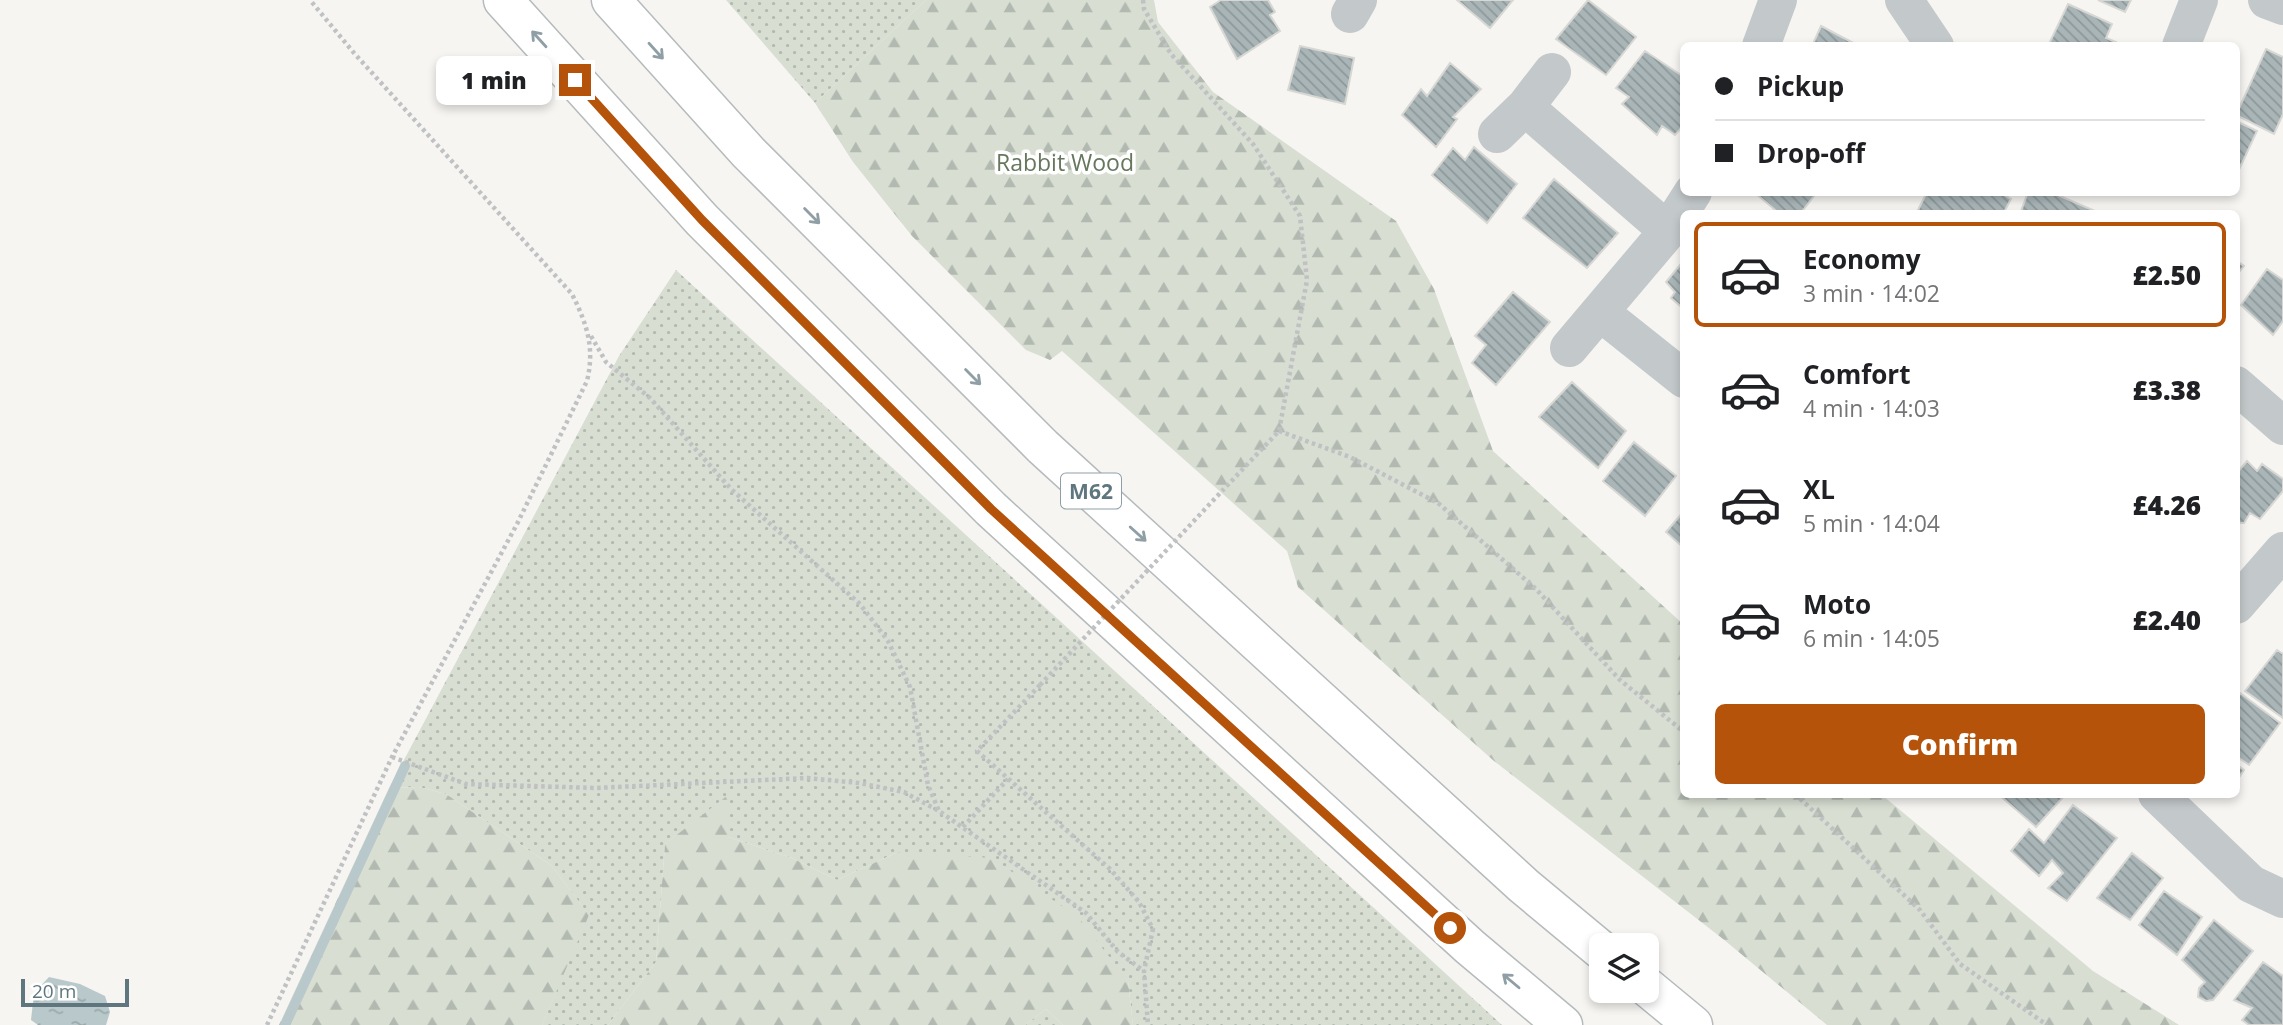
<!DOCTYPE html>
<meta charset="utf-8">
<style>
:root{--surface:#fff;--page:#f6f6f6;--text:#202124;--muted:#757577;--line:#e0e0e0;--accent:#b45309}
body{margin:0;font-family:"Open Sans",sans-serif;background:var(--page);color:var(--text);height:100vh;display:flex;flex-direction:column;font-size:26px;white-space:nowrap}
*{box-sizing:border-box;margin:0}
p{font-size:23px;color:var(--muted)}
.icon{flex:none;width:38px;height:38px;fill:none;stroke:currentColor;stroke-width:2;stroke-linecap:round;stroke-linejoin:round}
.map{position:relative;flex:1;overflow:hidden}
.details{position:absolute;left:1680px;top:210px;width:560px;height:588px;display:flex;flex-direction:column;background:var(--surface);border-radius:10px;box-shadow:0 4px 10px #0003}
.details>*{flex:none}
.hud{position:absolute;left:1680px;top:42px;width:560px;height:154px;border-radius:10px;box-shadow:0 4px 10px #0003;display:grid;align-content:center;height:154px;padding:0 35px;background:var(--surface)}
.fabs{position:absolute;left:1589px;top:933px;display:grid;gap:14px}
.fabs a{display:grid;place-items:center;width:70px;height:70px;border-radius:10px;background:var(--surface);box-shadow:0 4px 10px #0003;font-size:35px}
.scale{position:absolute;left:21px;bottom:18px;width:108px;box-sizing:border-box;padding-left:7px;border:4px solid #5f767f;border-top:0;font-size:19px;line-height:24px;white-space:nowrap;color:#5f767f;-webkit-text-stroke:5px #fff;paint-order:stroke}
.end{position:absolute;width:32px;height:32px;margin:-16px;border:9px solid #b45309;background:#fff;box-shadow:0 0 0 4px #fff}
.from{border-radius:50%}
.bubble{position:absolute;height:49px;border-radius:10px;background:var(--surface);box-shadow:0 4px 10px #0003;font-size:23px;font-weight:800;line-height:49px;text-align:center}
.hud b{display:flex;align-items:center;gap:24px;height:66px;font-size:26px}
.hud b+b{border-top:2px solid var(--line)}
.hud i{width:18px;height:18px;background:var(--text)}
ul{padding:12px 0 0;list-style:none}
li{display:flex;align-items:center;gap:21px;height:105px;margin:0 14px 10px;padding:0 21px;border:4px solid transparent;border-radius:10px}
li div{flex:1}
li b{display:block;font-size:26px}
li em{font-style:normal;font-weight:800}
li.active{border-color:var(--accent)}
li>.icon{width:63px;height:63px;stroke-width:1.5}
.cta{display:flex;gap:14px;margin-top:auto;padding:14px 35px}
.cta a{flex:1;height:80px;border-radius:10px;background:var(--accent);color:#fff;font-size:28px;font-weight:800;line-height:80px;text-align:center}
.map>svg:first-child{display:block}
.grass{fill:url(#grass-dots)}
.forest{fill:url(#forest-firs)}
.water{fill:url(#water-ripples)}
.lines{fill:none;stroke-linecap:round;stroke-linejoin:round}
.stream{stroke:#b9c9cb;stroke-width:10}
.building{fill:url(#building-back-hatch);stroke:#d7d7d4;stroke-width:2}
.highway-casing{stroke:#b5babc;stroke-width:41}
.path{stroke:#bfc1c3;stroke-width:4.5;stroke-dasharray:3.5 3.5;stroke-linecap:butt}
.minor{stroke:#c3c8ca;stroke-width:38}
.highway{stroke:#fff;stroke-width:38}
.path-bridge{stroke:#bfc1c3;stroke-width:4.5;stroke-dasharray:3.5 3.5;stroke-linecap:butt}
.oneway{stroke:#8f9fa5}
.route{stroke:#b45309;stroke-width:9}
.labels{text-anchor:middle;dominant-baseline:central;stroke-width:7;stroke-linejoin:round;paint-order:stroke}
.shield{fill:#fff;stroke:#8f9fa5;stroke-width:2}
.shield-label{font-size:21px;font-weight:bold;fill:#5f767f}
.park-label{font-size:23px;fill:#66775e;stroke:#fff}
</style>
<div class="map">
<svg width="2283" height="1025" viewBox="0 0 2283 1025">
<defs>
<pattern id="grass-dots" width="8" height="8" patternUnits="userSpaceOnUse" patternTransform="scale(1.75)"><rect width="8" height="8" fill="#d8ded2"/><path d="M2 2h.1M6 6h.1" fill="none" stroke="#b2b9b0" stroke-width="1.8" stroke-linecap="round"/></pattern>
<pattern id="forest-firs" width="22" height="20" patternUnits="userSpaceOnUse" patternTransform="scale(1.75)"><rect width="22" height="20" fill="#d8ded2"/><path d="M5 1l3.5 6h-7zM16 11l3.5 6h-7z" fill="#b2b9b0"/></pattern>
<pattern id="water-ripples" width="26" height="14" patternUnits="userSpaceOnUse" patternTransform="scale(1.75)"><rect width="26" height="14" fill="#b9c9cb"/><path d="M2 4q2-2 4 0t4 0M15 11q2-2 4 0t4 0" fill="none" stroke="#9aa8aa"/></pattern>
<pattern id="building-back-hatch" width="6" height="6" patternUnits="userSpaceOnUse" patternTransform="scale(1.75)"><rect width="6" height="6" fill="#a9b5b7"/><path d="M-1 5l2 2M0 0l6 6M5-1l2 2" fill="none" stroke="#8d989a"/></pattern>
</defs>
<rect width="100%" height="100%" fill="#f6f5f2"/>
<path class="grass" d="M726,0H926L815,103Z
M676,270L1502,1025H1133L1128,981L898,852L837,880L792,858L728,837V796L665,844L656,962L608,1025H542L588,914L552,866L446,794L419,787L389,788L619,356Z
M1046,1009L1063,1025H1025Z"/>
<path class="forest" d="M926,0H1154L1158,22L1213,92L1396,221L1434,289L1493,451L1683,624L1684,794L1882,795L2093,971L2179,1025H1827L1723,939L1494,761L1298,587L1287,551L1062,351L1050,360L1026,350L912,236L853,162L815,103Z
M419,787L446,794L552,866L589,915L542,1025H279L389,788Z
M728,795V837L792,858L837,880L898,852L992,858L1079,918L1128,981L1133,1025H1063L1046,1009L1025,1025H608L656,962L665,844Z"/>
<path class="water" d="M49,977L80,984L105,996L110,1012L106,1025H38L31,1020L34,993Z"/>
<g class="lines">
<path class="stream" d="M285,1025L405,766"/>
</g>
<path class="building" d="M1221,0H1268L1275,12L1270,15L1280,31L1237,59L1210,7Z
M1457,0H1513L1490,28Z
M1588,0L1636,37L1606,75L1556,39Z
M2098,0H2131L2125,12Z
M2068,4L2112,24L2106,38L2116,42L2114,46H2048Z
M1821,26L1859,46H1812Z
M1300,46L1354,58L1345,104L1288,90Z
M2266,49L2283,57V114L2274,134L2236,115Z
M1645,51L1684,77V125L1675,135L1662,126L1657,135L1622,104L1629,97L1616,88Z
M1450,63L1481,89L1453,117L1457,119L1436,147L1402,115L1421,89L1427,96Z
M2236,121L2257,131L2236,176Z
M1474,147L1517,184L1487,223L1432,175L1453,148L1465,160Z
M1554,179L1618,233L1587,268L1523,218Z
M1754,192H1817L1800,214H1780Z
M1927,192H1999L2011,199L2003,214H1924L1918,210Z
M2028,192H2065L2060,196L2097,212L2020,214Z
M1684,260V309L1671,298L1675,292L1666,282Z
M2236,260L2244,266L2236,276Z
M2267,269L2283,280V321L2273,335L2241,305Z
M1513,292L1550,322L1496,385L1472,363L1486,345L1475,336Z
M1572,382L1626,431L1598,468L1539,417Z
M1634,442L1676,476L1645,516L1603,481Z
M2247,461L2257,471L2262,464L2283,479V491L2260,519L2250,513L2244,523H2236V474Z
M1684,511V548L1666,532Z
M2277,650L2283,654V718L2245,691Z
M2240,693L2280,723L2249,765L2236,756V697Z
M2236,764L2244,770L2236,782Z
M1998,794H2066L2036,827Z
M2073,805L2117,838L2067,901L2048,888L2063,873L2052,860L2039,876L2011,851L2029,829L2044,843Z
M2132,853L2163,878L2130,920L2097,898Z
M2164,891L2202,917L2177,955L2139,925Z
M2214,920L2253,951L2213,1000L2206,1001L2198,997L2199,988L2205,982L2182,960Z
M2263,962L2283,976V1025H2249L2242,1020L2252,1008L2234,1000Z"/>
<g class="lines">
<defs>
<path id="highway" d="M503,0L702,220L991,509L1470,947L1563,1025
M611,0L748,152L1043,447L1524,886L1601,950
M1647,987L1693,1025"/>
</defs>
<use href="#highway" class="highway-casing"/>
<path class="path" d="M1143,0L1144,9L1171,54L1253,144L1300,216L1307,280L1279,431L1222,491
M591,336L606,362L650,398L731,489L860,604L888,641L910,687L928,785L939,811
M1279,431L1350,457L1438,503L1536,589L1620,680L1684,732
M1040,685L977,751L1110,869L1139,902L1153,929L1144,971L1148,1025
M392,757L466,784L596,788L807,778L859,783L904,792L939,811L1086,913L1118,952L1144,971
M1795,794L1920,910L1960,964L2047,1025
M963,827L1008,779
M267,1025L392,757L517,524L587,381C595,348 587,324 572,294L354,53L310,0"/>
<path class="minor" d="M1904,0L1935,46
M2267,0L2283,6
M1350,14L1358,0
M1761,46L1778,0
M2181,46L2199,0
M1525,107L1668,231
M1497,134L1525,107L1552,72
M1601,313L1684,379
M1569,348L1668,231L1693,192
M2236,385L2283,426
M2236,605L2283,551
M2157,794L2251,884L2283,899"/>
<use href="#highway" class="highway"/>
<path class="path-bridge" d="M1040,685L1222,491"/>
</g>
<defs><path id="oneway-shaft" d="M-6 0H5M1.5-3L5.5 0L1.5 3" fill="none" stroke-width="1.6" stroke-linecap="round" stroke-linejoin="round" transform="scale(1.75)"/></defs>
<g class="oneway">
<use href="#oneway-shaft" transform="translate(539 39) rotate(-132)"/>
<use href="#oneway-shaft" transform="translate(656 51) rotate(48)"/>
<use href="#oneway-shaft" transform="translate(812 216) rotate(45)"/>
<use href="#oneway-shaft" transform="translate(973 377) rotate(45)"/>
<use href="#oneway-shaft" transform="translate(1138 534) rotate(42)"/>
<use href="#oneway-shaft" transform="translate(1511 981) rotate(-140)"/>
</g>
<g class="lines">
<path class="route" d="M575,80L702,220L991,509L1450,928"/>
</g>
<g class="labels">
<rect class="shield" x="1061" y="473.5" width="60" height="35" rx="5"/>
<g class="shield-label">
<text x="1091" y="491">M62</text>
</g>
<g class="park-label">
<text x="1065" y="162">Rabbit Wood</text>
</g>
</g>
</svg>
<div class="fabs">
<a><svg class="icon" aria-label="layers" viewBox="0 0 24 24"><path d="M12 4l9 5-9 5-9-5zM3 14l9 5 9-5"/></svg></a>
</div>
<div class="scale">20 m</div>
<i class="end from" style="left:1450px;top:928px"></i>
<i class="end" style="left:575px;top:80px"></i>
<div class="bubble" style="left:436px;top:56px;width:116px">1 min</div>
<div class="hud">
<b><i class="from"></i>Pickup</b>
<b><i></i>Drop-off</b>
</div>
<section class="details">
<ul>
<li class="active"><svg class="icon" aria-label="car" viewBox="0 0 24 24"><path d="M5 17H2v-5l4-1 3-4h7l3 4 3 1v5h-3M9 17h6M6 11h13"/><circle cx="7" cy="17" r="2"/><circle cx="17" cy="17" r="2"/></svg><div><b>Economy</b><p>3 min · 14:02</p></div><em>£2.50</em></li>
<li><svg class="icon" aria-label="car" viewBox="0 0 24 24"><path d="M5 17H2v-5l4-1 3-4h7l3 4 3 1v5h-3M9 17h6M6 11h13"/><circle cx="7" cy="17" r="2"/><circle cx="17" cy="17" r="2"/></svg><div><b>Comfort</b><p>4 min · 14:03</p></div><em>£3.38</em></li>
<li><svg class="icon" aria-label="car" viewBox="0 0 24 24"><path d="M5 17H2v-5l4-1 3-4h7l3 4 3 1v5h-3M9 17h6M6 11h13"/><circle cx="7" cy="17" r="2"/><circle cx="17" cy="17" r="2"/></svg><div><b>XL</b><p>5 min · 14:04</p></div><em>£4.26</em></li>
<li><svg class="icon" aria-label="car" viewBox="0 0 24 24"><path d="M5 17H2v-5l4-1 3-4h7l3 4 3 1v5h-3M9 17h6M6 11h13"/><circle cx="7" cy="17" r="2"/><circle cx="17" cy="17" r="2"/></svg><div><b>Moto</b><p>6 min · 14:05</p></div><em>£2.40</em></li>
</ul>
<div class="cta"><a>Confirm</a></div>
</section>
</div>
